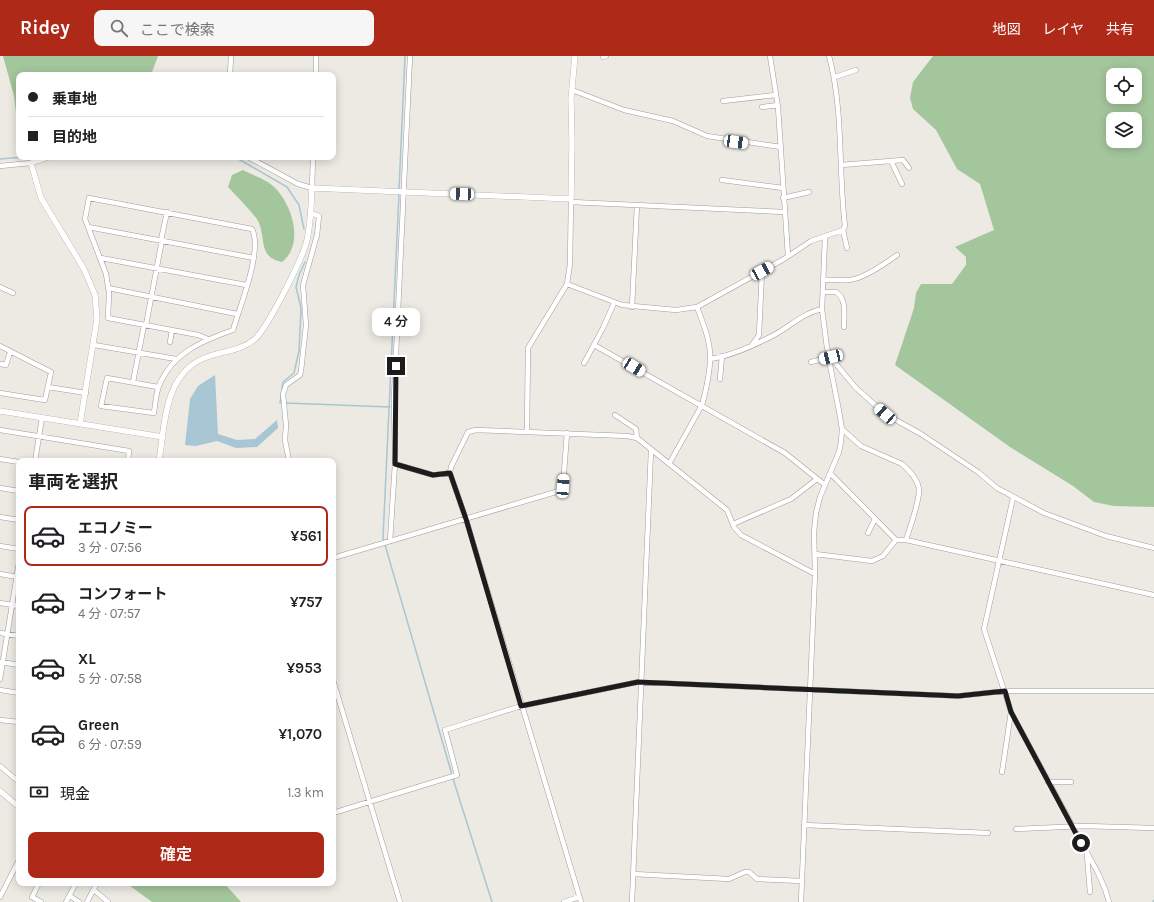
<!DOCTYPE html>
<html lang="ja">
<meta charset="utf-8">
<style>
:root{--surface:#fff;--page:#f6f6f6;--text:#202124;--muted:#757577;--line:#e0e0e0;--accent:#af2918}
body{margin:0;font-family:Karla,"Noto Sans JP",sans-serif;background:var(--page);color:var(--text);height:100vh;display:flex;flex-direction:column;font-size:15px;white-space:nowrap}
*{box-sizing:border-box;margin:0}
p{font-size:13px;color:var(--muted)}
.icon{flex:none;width:22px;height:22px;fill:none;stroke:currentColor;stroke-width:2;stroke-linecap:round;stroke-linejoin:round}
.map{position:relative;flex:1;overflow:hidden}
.details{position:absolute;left:16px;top:402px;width:320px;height:428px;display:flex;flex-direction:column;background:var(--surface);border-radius:8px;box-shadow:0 2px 10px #0003}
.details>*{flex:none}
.hud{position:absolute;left:16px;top:16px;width:320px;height:88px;border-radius:8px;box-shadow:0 2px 10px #0003;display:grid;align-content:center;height:88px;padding:0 12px;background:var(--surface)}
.buttons{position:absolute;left:1106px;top:12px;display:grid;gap:8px}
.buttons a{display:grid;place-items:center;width:36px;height:36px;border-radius:8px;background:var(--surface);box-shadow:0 2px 10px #0003;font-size:20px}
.end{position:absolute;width:18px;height:18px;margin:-9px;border:5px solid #1c1c1c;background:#fff;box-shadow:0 0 0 2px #fff}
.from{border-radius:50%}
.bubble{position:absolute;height:28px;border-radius:8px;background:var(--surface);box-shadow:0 2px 10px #0003;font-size:13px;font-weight:600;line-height:28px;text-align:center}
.car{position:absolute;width:12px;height:24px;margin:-12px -6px;border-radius:5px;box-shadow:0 0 3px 1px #0007;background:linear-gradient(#fff 24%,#345 0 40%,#fff 0 76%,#345 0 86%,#fff 0)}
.hud b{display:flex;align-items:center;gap:14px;height:38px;font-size:15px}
.hud b+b{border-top:1px solid var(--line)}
.hud i{width:10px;height:10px;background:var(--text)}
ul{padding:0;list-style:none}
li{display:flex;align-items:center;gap:12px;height:60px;margin:0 8px 6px;padding:0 4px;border:2px solid transparent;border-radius:8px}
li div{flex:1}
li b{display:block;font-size:15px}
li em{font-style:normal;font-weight:600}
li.on{border-color:var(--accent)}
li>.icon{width:36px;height:36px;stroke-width:1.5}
h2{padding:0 12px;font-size:18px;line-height:48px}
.pay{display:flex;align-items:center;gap:10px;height:44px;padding:0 12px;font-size:15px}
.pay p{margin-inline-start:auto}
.button{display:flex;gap:8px;margin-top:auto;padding:8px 12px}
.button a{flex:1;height:46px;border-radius:8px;background:var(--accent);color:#fff;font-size:16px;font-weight:600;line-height:46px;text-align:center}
header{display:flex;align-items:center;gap:24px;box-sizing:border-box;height:56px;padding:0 20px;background:var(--accent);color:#fff}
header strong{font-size:19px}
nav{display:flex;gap:22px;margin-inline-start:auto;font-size:14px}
.search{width:280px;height:36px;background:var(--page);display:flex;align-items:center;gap:10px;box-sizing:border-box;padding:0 14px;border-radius:8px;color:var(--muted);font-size:15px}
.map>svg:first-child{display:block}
.forest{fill:#a4c69c;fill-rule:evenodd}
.water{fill:#a8c6d4}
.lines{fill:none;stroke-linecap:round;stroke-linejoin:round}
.stream{stroke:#a8c6d4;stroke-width:1.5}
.minor-casing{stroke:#9d9d9d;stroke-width:5.5}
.tertiary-casing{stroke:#9d9d9d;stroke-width:6}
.minor{stroke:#fff;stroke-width:4.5}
.tertiary{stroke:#fff;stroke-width:5.5}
.route{stroke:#1c1c1c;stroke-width:5}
</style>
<header>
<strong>Ridey</strong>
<div class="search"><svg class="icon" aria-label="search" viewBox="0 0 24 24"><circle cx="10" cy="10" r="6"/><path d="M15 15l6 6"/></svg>ここで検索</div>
<nav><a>地図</a><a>レイヤ</a><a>共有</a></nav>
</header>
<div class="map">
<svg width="1154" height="846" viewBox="0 0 1154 846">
<rect width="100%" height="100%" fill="#eceae3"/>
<path class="forest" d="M3,0H158L151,19H19V68L17,66L14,40Z
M933,0H1154V451L1114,450L1094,446L1073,430L1010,391L895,309L914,252L916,237L921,228H952L966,209V201L955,191L994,174L980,128L957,113L936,74L913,53L910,42L913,26ZM1113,19H1135V41H1113ZM1113,63H1135V85H1113Z
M243,114C252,119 266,123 273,130C292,147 305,188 282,206C258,201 266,184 259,167C255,158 236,140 228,131L232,119Z
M126,827H224L241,846H152Z"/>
<path class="water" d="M215,319L218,378L237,384L255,383L277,364L278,372L257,391L236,392L217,385L196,390L185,389L190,343L198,330Z"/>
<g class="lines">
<path class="stream" d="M235,101L287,131L299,149L304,173
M0,103L23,101
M399,134L405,0
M399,138L383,482L455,729L492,846
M282,347H280L283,326L294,317L299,295L301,252L296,231L299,219L305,206
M286,347L390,351
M1153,846L1154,844"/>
<defs>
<path id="minor" d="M770,0L778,51L788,200
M603,1L606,0
M230,19L231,0
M316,19V0
M835,21L856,14
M572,34L624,54L673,65L707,80L781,91
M723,45L776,39
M762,51L778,49
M248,101L298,128L312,132L313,101
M891,105L902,128
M841,109L903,104L909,112
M0,110L31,107L50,101
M722,124L783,132
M783,142L809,136
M571,146L784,156
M88,171L254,202
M843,174L847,192
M161,184L167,156
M101,202L246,229
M823,224C833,223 840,225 849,224C863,223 886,207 897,199
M567,228L622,249L676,254L697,251L784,203L811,185L843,174L845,170C838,113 844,56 829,0
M0,231L13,237
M108,232L237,258
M823,236H836C847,243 844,259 844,271
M632,251L637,149
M146,269L162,184
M170,286L172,274
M94,289L176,303
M594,289L785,397L825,429
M752,289L759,279L762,215
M0,290L51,316L45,344L0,337
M710,303C731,300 755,289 774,279C791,270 803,257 822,253
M832,303L855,331L885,358L921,378L978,416L997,432L1044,457L1106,480L1154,492
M811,306L831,301
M584,307L603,272L614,247
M0,308L6,309L10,296
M720,323L722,300
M133,326L144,269
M48,331L86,337
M158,331L107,322L101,350L154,357C155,348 156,338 159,330C172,297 202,285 233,274C240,250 263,194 252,173L89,142L85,163L106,218L109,237L108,262L198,279L208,283
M615,359L636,373L637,382
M842,373L861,390L902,408C909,414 919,425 919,435C919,447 910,471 906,484
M0,374L129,395L128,405
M527,376L528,292L567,228L570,208L571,143
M0,403L19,406
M35,405L42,362
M289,405L285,384L286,369L283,338L286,329L300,319L301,315L306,269L303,229L317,179L319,160L310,157
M395,408L433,419L450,417
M669,408L702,349C706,334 710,318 710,303C711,286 703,267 697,251
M830,417L896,484H906L1154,539
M0,432L19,435
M1013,442L984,573L1011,656L1098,817L1105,833L1109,846
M0,461L19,464
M733,468L791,443L817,423
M868,477L875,463
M390,485L395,408L394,341L410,0
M0,490L19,493
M815,498L872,505L883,500L896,484
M333,502L559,435L563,430L567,377
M0,518L18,521
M0,547L19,550
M0,577L19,580
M1,606L19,609
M0,623L19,506
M333,624L400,846
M0,634L19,637
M0,664L19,666
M0,710L19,726
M1002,716L1011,656
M1048,726H1071
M333,757L457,719L445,674L521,650L638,626L958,640L1005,635H1154
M804,769L988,777
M1016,773L1084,770L1154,772
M1087,799L1090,836
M633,818L729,823L745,816H749L757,823L802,825
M39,827L32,841L41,846
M94,834L108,846
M70,840L79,846
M0,841L19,804
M66,846L76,827
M87,846L97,827
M564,846L579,841
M581,846L466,463L450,417L451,411L468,376L476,374L627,380L637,382L727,454L734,471L741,479L815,518
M632,846L651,394
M801,846L815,518L814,476L816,457L820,441L839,396L841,386L842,373L839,355L830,309L832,303L827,292L822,253L825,181"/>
<path id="tertiary" d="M31,107L41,142L84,213L95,239L97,263L80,368
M0,355L163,381
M159,405C165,368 164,316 207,301C223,295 241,295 255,283C268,271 303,202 307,184C311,167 311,149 312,132L571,143L572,86L571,43L575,0
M0,735L19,751"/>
</defs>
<use href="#minor" class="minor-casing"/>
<use href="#tertiary" class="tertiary-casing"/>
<use href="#minor" class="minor"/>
<use href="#tertiary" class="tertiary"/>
</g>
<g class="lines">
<path class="route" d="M396,310L395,408L433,419L450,417L466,463L521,650L638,626L958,640L1005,635L1011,656L1081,787"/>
</g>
</svg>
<div class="buttons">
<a><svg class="icon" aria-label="locate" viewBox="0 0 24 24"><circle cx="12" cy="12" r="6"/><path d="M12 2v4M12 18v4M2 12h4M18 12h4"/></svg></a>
<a><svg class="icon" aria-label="layers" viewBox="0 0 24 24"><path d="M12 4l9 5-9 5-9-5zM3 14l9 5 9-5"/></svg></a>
</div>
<i class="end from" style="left:1081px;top:787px"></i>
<i class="end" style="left:396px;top:310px"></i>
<div class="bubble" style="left:372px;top:252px;width:48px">4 分</div>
<i class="car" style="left:736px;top:86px;rotate:98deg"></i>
<i class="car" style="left:462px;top:138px;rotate:272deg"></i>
<i class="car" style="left:762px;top:215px;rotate:61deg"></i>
<i class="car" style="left:831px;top:301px;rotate:257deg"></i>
<i class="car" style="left:634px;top:311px;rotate:121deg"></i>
<i class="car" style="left:885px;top:358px;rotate:311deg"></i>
<i class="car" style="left:563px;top:430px;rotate:4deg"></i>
<div class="hud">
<b><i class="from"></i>乗車地</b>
<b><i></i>目的地</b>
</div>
<section class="details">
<h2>車両を選択</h2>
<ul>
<li class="on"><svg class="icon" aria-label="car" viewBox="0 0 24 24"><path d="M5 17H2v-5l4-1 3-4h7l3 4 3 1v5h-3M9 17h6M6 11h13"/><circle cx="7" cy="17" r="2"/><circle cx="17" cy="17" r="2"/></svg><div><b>エコノミー</b><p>3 分 · 07:56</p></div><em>¥561</em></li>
<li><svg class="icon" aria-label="car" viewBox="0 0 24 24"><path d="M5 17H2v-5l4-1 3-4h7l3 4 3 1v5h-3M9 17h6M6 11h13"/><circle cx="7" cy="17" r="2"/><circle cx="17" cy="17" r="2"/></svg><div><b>コンフォート</b><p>4 分 · 07:57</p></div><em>¥757</em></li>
<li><svg class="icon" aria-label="car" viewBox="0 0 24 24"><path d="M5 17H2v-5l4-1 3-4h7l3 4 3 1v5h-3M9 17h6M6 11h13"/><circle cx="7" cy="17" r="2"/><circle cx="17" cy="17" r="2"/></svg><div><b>XL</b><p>5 分 · 07:58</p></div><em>¥953</em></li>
<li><svg class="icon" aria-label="car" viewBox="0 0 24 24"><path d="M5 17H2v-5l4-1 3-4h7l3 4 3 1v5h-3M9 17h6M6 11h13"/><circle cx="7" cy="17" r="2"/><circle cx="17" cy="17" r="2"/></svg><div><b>Green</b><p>6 分 · 07:59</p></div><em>¥1,070</em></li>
</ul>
<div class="pay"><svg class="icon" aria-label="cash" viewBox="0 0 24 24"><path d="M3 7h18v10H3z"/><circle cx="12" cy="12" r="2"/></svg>現金<p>1.3 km</p></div>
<div class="button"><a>確定</a></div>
</section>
</div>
